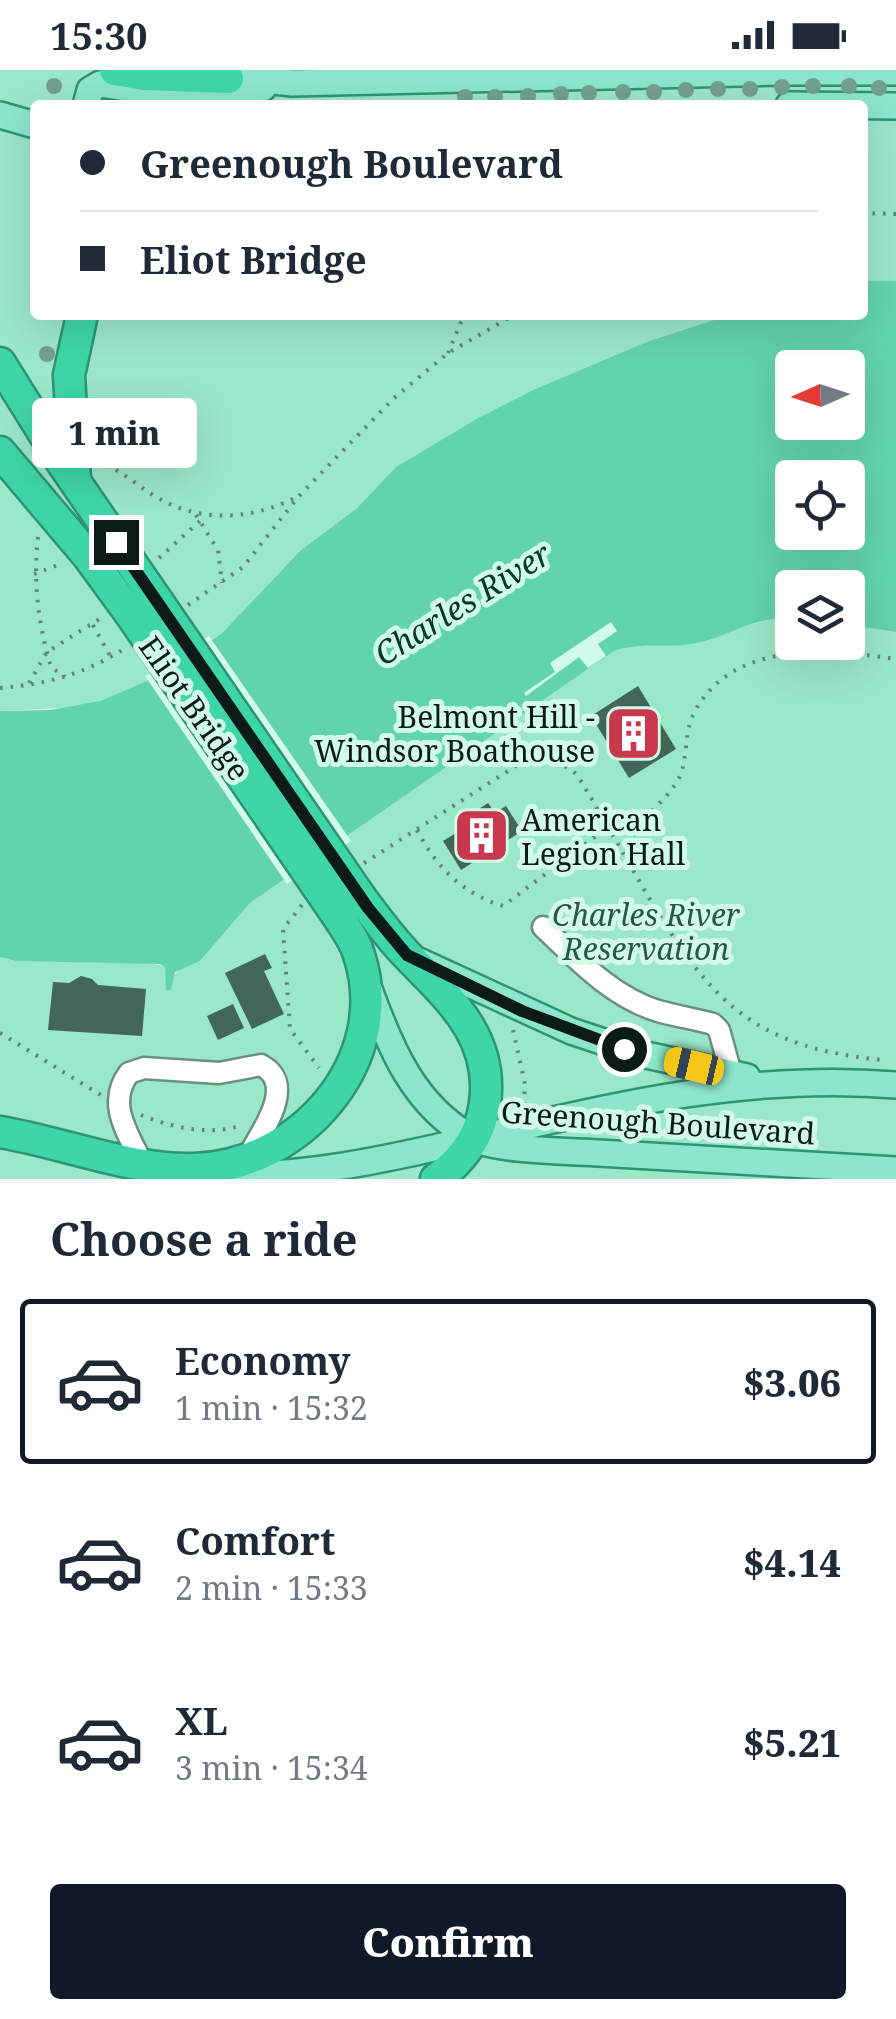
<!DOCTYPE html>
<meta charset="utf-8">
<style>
:root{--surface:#fff;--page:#f2f2f3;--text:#1f2937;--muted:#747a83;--line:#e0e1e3;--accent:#111827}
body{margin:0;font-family:"Noto Serif",serif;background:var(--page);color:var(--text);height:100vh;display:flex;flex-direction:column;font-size:38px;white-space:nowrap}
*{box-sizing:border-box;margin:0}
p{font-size:32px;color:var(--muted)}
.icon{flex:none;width:55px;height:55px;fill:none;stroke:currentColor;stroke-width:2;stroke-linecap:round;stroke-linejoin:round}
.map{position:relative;height:1109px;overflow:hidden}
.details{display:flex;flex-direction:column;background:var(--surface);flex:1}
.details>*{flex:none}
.top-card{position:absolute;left:30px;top:30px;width:838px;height:220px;border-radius:10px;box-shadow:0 10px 40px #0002;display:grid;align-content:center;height:220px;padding:0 50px;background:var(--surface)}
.needle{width:65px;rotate:267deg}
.controls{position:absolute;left:775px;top:280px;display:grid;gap:20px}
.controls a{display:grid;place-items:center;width:90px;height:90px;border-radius:10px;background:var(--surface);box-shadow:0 10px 40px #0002;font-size:50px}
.end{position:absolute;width:45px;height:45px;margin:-22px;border:12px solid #0c1b15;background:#fff;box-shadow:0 0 0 5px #fff}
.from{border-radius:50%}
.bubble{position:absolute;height:70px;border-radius:10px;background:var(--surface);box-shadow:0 10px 40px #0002;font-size:32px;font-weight:800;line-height:70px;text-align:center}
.car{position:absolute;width:30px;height:60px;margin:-30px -15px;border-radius:12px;box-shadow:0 0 8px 2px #0007;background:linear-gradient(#f5c518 24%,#345 0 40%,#f5c518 0 76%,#345 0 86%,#f5c518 0)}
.top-card b{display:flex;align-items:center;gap:35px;height:95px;font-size:38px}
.top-card b+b{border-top:2px solid var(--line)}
.top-card i{width:25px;height:25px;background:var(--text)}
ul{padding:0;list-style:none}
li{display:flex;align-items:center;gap:30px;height:165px;margin:0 20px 15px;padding:0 30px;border:5px solid transparent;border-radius:10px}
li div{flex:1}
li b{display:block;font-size:38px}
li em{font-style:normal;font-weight:800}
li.on{border-color:var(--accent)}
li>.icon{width:90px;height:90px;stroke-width:1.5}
h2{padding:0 50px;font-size:45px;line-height:120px}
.action{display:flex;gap:20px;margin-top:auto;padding:20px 50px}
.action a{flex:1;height:115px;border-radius:10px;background:var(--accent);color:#fff;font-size:40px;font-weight:800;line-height:115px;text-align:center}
.status{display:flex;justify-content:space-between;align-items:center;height:70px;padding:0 50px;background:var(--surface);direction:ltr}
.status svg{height:28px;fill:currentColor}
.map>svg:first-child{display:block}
.green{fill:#9be7c9}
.water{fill:#62d4ac;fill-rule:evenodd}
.pier{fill:#d1fae9}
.building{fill:#426658}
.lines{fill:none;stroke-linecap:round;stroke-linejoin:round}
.minor-casing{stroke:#6a9081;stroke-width:25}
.major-casing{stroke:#2d9574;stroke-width:30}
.highway-casing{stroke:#2d9574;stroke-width:35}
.path{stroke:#678277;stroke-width:4;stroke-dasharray:2.5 8;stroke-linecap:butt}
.minor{stroke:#fff;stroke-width:20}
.major{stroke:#8ce6ca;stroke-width:25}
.highway{stroke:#3fd6a7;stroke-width:30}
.highway-bridge-casing{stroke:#2d9574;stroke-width:35;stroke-linecap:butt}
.highway-bridge{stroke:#3fd6a7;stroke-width:30}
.tree{fill:#74a08f}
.route{stroke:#0c1b15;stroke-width:12}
.labels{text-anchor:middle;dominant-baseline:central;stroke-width:10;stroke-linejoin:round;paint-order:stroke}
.street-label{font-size:30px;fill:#0c1b15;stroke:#d1fae9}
.poi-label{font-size:30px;fill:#0c1b15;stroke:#d1fae9;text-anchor:end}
.park-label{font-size:30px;font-style:italic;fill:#275746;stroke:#d1fae9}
.water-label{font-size:32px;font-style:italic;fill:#033929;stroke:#d1fae9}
</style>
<div class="status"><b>15:30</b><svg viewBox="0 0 49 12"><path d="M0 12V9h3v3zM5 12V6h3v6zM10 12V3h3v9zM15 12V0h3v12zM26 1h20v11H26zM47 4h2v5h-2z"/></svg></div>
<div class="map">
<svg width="896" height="1109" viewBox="0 0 896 1109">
<rect width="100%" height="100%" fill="#d1fae9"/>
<path class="green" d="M0,0H896V211H863L862,35H35V245H729L649,271L535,319L478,348L396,397L357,438L301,480L222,563L149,610L100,631L76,637L0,641Z
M783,548L792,549V572H848V555L896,562V1109H0V887L16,891L147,893L165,896L166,903L173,907L180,898L200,891L250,833L614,581C643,571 671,580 700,572C729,565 752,549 783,548Z"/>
<path class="water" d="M863,211H896V562L848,555V518H792V549C757,545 734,564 701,572C672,580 643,571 614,581L250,833L200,891L175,902L171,920H166L165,897L160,894L16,891L0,887V641L50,640L100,631L149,610L179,593L222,563L301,480L357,438L396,397L478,348L535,319L649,271L729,245H862ZM792,298H848V352H792ZM792,408H848V462H792Z"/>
<path class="pier" d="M611,552L617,561L598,574L606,586L588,598L579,587L526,626L524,623L555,602L550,593Z
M209,566L351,771L287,814L145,606Z"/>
<path class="building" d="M638,616L676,679L629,708L591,646Z
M488,733L495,743L506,736L522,761L461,800L443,771L461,760L457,753Z
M265,884L272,898L264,901L284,944L252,959L225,903Z
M81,906L92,909L98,915L146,919L142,966L48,960L53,912L69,913Z
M233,934L244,958L218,970L207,946Z"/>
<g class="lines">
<defs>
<path id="minor" d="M543,857C577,889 612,927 658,941C676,946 695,949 713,954L719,960L734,1014
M142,1093C128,1064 106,1033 129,1003L144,998L219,1003L261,995C299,1015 259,1065 246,1090"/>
<path id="major" d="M208,4L292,13L782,2H896
M86,35L90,20L100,14L197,29L263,18
M789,35L896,36
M0,45L35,55
M419,891L571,961L637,983L747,1007
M369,919C390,977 413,1034 470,1067C495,1081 567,1081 598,1083C698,1089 797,1095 896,1100
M201,1105C298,1109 385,1090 477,1068C615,1034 753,1003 896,1015"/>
<path id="highway" d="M115,0L145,5L228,8
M0,293L63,394L158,532
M0,382L88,486L134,549
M75,410L69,305L82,245
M361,828C375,847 389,866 405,883C447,927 494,965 485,1033C481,1065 462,1091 436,1109
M0,1062C62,1072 131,1101 194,1099C299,1097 394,991 359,885C355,870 345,858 337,845"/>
</defs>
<use href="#minor" class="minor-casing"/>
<use href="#major" class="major-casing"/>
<use href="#highway" class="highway-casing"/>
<path class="path" d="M862,143L896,144
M448,283L464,245
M99,390L100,394C121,399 135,414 153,425C198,453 247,451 295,428
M196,445L218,480L222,513
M38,467C33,512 38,553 51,597L65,607
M159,488L200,451
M34,504L63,493
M188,535L243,497L299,426L394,328L448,283L514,245
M93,555L110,586
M29,613L47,582L101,548
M0,618C49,614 85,604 127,577
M605,751L649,741
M417,760C436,797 463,824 503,836L608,757
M574,783L611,786L629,793C626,752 660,741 678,710C689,690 683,664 694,643C732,570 827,579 896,589
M364,793L519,694C539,687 562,690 578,706C603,748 627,790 652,833C714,936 759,978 883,990
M302,835L283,859L290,959L319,998
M513,960L525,1014L524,1033
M0,963L101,1025
M141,1045C172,1058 211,1066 243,1055"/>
<use href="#minor" class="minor"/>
<use href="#major" class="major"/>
<use href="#highway" class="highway"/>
<defs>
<path id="highway-bridge" d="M158,532L361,828
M134,549L337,845"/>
</defs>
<use href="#highway-bridge" class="highway-bridge-casing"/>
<use href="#highway-bridge" class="highway-bridge"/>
</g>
<g class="tree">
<circle cx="54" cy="16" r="8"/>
<circle cx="813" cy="16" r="8"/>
<circle cx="849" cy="16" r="8"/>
<circle cx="782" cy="17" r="8"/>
<circle cx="879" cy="18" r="8"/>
<circle cx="718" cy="19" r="8"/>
<circle cx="750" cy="19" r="8"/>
<circle cx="686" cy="20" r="8"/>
<circle cx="623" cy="22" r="8"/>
<circle cx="654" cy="22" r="8"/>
<circle cx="589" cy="23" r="8"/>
<circle cx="561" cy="24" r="8"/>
<circle cx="528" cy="26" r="8"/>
<circle cx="465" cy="27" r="8"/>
<circle cx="495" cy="27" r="8"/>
<circle cx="47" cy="284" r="8"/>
</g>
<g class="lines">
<path class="route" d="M116,472L368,838L407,885L522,941L624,979"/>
</g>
<defs>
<symbol id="building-square" viewBox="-11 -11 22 22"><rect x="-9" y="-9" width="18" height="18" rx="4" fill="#c9384c" stroke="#d1fae9"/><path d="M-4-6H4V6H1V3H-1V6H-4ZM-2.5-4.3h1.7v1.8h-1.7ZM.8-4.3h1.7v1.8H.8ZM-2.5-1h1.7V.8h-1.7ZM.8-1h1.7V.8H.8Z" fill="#fff"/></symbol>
</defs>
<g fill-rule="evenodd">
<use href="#building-square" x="602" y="632" width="63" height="63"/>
<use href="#building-square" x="450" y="734" width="63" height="63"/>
</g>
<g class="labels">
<g class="street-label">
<text transform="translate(195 638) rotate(55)">Eliot Bridge</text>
<text transform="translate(658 1052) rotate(4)">Greenough Boulevard</text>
</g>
<g class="poi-label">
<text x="595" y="646">Belmont Hill -<tspan x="595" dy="34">Windsor Boathouse</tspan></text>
<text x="521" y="749" text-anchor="start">American<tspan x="521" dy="34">Legion Hall</tspan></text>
</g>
<g class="park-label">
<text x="646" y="844">Charles River<tspan x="646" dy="34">Reservation</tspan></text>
</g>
<g class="water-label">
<text transform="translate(462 533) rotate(-32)">Charles River</text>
</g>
</g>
</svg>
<div class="controls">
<a><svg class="needle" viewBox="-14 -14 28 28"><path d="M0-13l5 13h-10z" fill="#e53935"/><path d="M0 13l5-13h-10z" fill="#747a83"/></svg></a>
<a><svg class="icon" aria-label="locate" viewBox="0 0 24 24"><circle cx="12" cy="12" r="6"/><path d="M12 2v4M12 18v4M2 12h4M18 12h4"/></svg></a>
<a><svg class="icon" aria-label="layers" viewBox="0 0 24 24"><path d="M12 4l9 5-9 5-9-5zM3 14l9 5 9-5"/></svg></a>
</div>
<i class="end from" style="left:624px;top:979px"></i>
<i class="end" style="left:116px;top:472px"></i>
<div class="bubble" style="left:32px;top:328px;width:165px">1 min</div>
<i class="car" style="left:694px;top:996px;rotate:283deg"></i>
<div class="top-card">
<b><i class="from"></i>Greenough Boulevard</b>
<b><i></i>Eliot Bridge</b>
</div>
</div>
<section class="details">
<h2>Choose a ride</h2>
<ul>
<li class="on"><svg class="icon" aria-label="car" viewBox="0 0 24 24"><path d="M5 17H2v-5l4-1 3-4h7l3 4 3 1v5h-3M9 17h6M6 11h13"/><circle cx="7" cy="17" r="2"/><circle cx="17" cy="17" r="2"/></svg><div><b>Economy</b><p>1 min · 15:32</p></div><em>$3.06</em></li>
<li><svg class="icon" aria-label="car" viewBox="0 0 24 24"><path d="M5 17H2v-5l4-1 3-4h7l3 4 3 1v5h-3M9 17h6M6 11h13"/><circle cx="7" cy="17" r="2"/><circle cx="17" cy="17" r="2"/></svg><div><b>Comfort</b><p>2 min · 15:33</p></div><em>$4.14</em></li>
<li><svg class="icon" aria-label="car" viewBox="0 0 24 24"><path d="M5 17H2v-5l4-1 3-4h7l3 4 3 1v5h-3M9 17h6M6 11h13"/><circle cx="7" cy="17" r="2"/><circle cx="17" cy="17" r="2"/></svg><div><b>XL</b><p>3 min · 15:34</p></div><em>$5.21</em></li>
</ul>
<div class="action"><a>Confirm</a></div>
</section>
